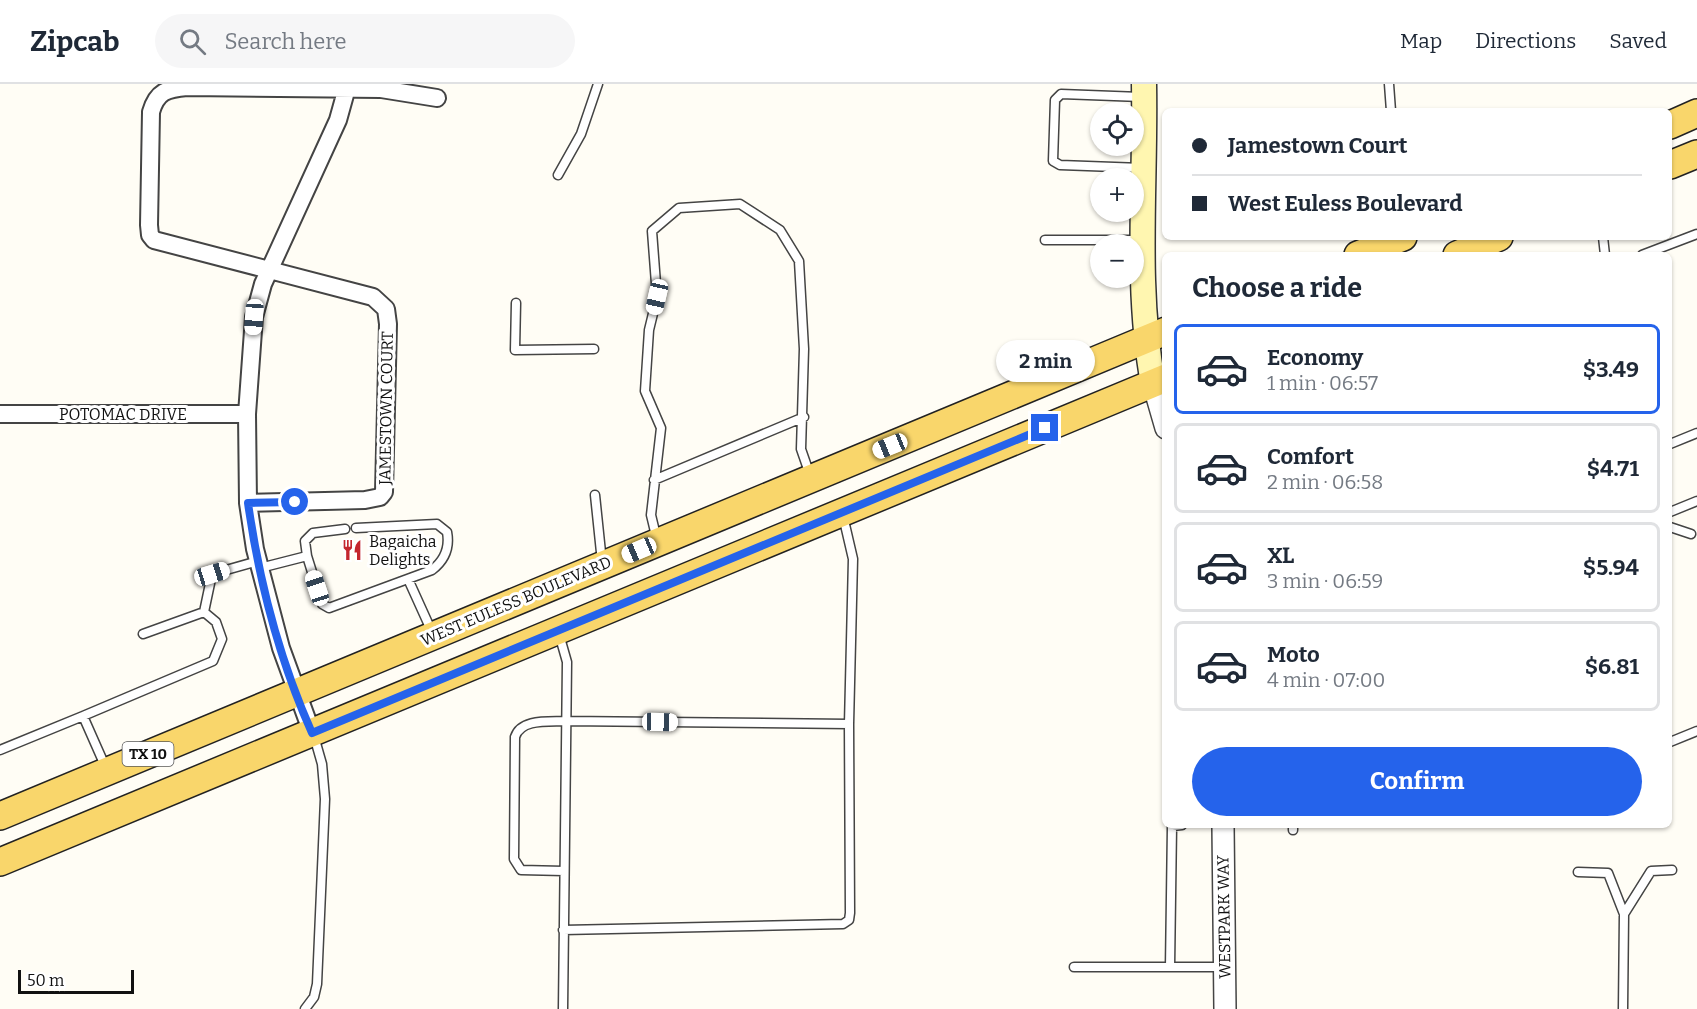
<!DOCTYPE html>
<meta charset="utf-8">
<style>
:root{--surface:#fff;--page:#f6f6f7;--text:#1f2937;--muted:#747a83;--line:#e0e1e3;--accent:#2563eb}
body{margin:0;font-family:Bitter,serif;background:var(--page);color:var(--text);height:100vh;display:flex;flex-direction:column;font-size:22px;white-space:nowrap}
*{box-sizing:border-box;margin:0}
p{font-size:20px;color:var(--muted)}
.icon{flex:none;width:33px;height:33px;fill:none;stroke:currentColor;stroke-width:2;stroke-linecap:round;stroke-linejoin:round}
.map{position:relative;flex:1;overflow:hidden}
.panel{position:absolute;left:1162px;top:168px;width:510px;height:576px;display:flex;flex-direction:column;background:var(--surface);border-radius:9px;box-shadow:0 2px 4px #0004}
.panel>*{flex:none}
.hud{position:absolute;left:1162px;top:24px;width:510px;height:132px;border-radius:9px;box-shadow:0 2px 4px #0004;display:grid;align-content:center;height:132px;padding:0 30px;background:var(--surface)}
.fabs{position:absolute;left:1090px;top:18px;display:grid;gap:12px}
.fabs a{display:grid;place-items:center;width:54px;height:54px;border-radius:50%;background:var(--surface);box-shadow:0 2px 4px #0004;font-size:30px}
.scale{position:absolute;left:18px;bottom:15px;width:116px;box-sizing:border-box;padding-left:6px;border:3px solid #111;border-top:0;font-size:16px;line-height:21px;white-space:nowrap;color:#111;-webkit-text-stroke:4px #fff;paint-order:stroke}
.end{position:absolute;width:27px;height:27px;margin:-14px;border:8px solid #2563eb;background:#fff;box-shadow:0 0 0 3px #fff}
.from{border-radius:50%}
.bubble{position:absolute;height:42px;border-radius:21px;background:var(--surface);box-shadow:0 2px 4px #0004;font-size:20px;font-weight:700;line-height:42px;text-align:center}
.car{position:absolute;width:18px;height:36px;margin:-18px -9px;border-radius:8px;box-shadow:0 0 4px 2px #0007;background:linear-gradient(#fff 24%,#345 0 40%,#fff 0 76%,#345 0 86%,#fff 0)}
.hud b{display:flex;align-items:center;gap:21px;height:57px;font-size:22px}
.hud b+b{border-top:2px solid var(--line)}
.hud i{width:15px;height:15px;background:var(--text)}
ul{padding:0;list-style:none}
li{display:flex;align-items:center;gap:18px;height:90px;margin:0 12px 9px;padding:0 18px;border:3px solid var(--line);border-radius:9px}
li div{flex:1}
li b{display:block;font-size:22px}
li em{font-style:normal;font-weight:700}
li.selected{border-color:var(--accent)}
li>.icon{width:54px;height:54px;stroke-width:1.5}
h2{padding:0 30px;font-size:27px;line-height:72px}
.action{display:flex;gap:12px;margin-top:auto;padding:12px 30px}
.action a{flex:1;height:69px;border-radius:36px;background:var(--accent);color:#fff;font-size:24px;font-weight:700;line-height:69px;text-align:center}
header{display:flex;align-items:center;gap:36px;box-sizing:border-box;height:84px;padding:0 30px;background:var(--surface);border-bottom:2px solid var(--line)}
header strong{font-size:28px}
nav{display:flex;gap:33px;margin-inline-start:auto;font-size:21px}
.search{width:420px;height:54px;background:var(--page);display:flex;align-items:center;gap:15px;box-sizing:border-box;padding:0 21px;border-radius:33px;color:var(--muted);font-size:22px}
.map>svg:first-child{display:block}
.lines{fill:none;stroke-linecap:round;stroke-linejoin:round}
.service-casing{stroke:#444;stroke-width:11}
.minor-casing{stroke:#444;stroke-width:20}
.tertiary-casing{stroke:#444;stroke-width:24}
.secondary-casing{stroke:#333;stroke-width:27}
.primary-casing{stroke:#222;stroke-width:30}
.service{stroke:#fff;stroke-width:8}
.minor{stroke:#fff;stroke-width:16}
.tertiary{stroke:#fff;stroke-width:21}
.secondary{stroke:#fff6b0;stroke-width:24}
.primary{stroke:#f9d66b;stroke-width:27}
.route{stroke:#2563eb;stroke-width:8}
.labels{text-anchor:middle;dominant-baseline:central;stroke-width:6;stroke-linejoin:round;paint-order:stroke}
.shield{fill:#fff;stroke:#585858;stroke-width:1.5}
.shield-label{font-size:15px;font-weight:bold;fill:#111}
.street-label{font-size:16px;fill:#111;stroke:#fff}
.poi-label{font-size:16px;fill:#111;stroke:#fff;text-anchor:start}
</style>
<header>
<strong>Zipcab</strong>
<div class="search"><svg class="icon" aria-label="search" viewBox="0 0 24 24"><circle cx="10" cy="10" r="6"/><path d="M15 15l6 6"/></svg>Search here</div>
<nav><a>Map</a><a>Directions</a><a>Saved</a></nav>
</header>
<div class="map">
<svg width="1697" height="925" viewBox="0 0 1697 925">
<rect width="100%" height="100%" fill="#fffdf5"/>
<g class="lines">
<defs>
<path id="service" d="M1389,0L1391,27
M1141,13L1061,10L1055,16L1053,77L1060,81L1142,84
M558,91L581,50L598,0
M1603,153L1605,171
M1045,156H1142
M1642,171L1697,150
M516,219L515,266L594,265
M1670,360L1697,349
M654,396L804,333
M595,411L602,478
M1670,428L1697,417
M1670,443L1691,450
M657,456L651,431L661,344L645,307L649,246L657,213L652,147L679,124L740,120L780,146L799,177L804,265L801,365L810,391
M307,472L322,520L329,524L432,486C445,476 450,464 447,448L437,440L356,444
M260,484L307,472L305,457L313,449L345,445
M408,495L432,548
M143,550L204,528L212,490L258,477
M559,550L567,578L563,925
M83,632L213,577L222,555L216,538L204,528
M1670,658L1697,647
M0,666L83,632L106,684
M1293,741V746
M564,787L521,786L514,775L515,653C521,634 550,638 566,637L849,640L853,475L843,432
M1578,788L1608,789L1624,830
M563,846L843,840L849,836L850,829L849,640
M1074,883H1224
M1170,883L1172,742L1182,741
M305,925L314,913L317,900L325,715L322,680L314,652
M1623,925L1624,830L1651,787L1672,786"/>
<path id="minor" d="M0,330H247
M248,419L365,416L380,413L384,408L388,240L386,225L373,213L154,156L150,151L149,141L151,28C157,7 167,5 187,3L381,5L437,14
M312,649L281,564L255,465L248,419L247,330L254,233L263,200L338,36L348,0"/>
<path id="tertiary" d="M1153,299L1166,344
M1223,741L1225,925"/>
<path id="secondary" d="M1144,0C1146,99 1135,201 1153,299"/>
<path id="primary" d="M1670,41L1697,29
M1670,81L1697,70
M1358,171L1403,153
M1457,171L1499,153
M0,732L1166,247
M0,778L1166,294"/>
</defs>
<use href="#service" class="service-casing"/>
<use href="#minor" class="minor-casing"/>
<use href="#tertiary" class="tertiary-casing"/>
<use href="#secondary" class="secondary-casing"/>
<use href="#primary" class="primary-casing"/>
<use href="#service" class="service"/>
<use href="#minor" class="minor"/>
<use href="#tertiary" class="tertiary"/>
<use href="#secondary" class="secondary"/>
<use href="#primary" class="primary"/>
</g>
<g class="lines">
<path class="route" d="M295,418L248,419C259,497 280,577 312,649L1045,344"/>
</g>
<defs>
<symbol id="restaurant-bare" viewBox="-9 -9 18 18"><path d="M-5-6h1v4h1v-4h1v4h1v-4h1v5L-1.5 .5V6h-2V.5L-5-1ZM5-6V6H3V1.5H1.5Q1.5-4 5-6Z" fill="#c4262e" stroke="#fff" stroke-width="2.5" paint-order="stroke"/></symbol>
</defs>
<g fill-rule="evenodd">
<use href="#restaurant-bare" x="337" y="451" width="30" height="30"/>
</g>
<g class="labels">
<rect class="shield" x="122.5" y="658" width="51" height="24" rx="4.5"/>
<g class="shield-label">
<text x="148" y="670">TX 10</text>
</g>
<g class="street-label">
<text transform="translate(386 324) rotate(-89)">JAMESTOWN COURT</text>
<text x="123" y="330">POTOMAC DRIVE</text>
<text transform="translate(516 517) rotate(-23)">WEST EULESS BOULEVARD</text>
<text transform="translate(1224 833) rotate(-91)">WESTPARK WAY</text>
</g>
<g class="poi-label">
<text x="369" y="457">Bagaicha<tspan x="369" dy="18">Delights</tspan></text>
</g>
</g>
</svg>
<div class="fabs">
<a><svg class="icon" aria-label="locate" viewBox="0 0 24 24"><circle cx="12" cy="12" r="6"/><path d="M12 2v4M12 18v4M2 12h4M18 12h4"/></svg></a>
<a>+</a>
<a>−</a>
</div>
<div class="scale">50 m</div>
<i class="end from" style="left:295px;top:418px"></i>
<i class="end" style="left:1045px;top:344px"></i>
<div class="bubble" style="left:996px;top:256px;width:99px">2 min</div>
<i class="car" style="left:657px;top:213px;rotate:193deg"></i>
<i class="car" style="left:254px;top:233px;rotate:184deg"></i>
<i class="car" style="left:890px;top:362px;rotate:248deg"></i>
<i class="car" style="left:639px;top:466px;rotate:247deg"></i>
<i class="car" style="left:212px;top:490px;rotate:73deg"></i>
<i class="car" style="left:317px;top:504px;rotate:342deg"></i>
<i class="car" style="left:660px;top:638px;rotate:91deg"></i>
<div class="hud">
<b><i class="from"></i>Jamestown Court</b>
<b><i></i>West Euless Boulevard</b>
</div>
<section class="panel">
<h2>Choose a ride</h2>
<ul>
<li class="selected"><svg class="icon" aria-label="car" viewBox="0 0 24 24"><path d="M5 17H2v-5l4-1 3-4h7l3 4 3 1v5h-3M9 17h6M6 11h13"/><circle cx="7" cy="17" r="2"/><circle cx="17" cy="17" r="2"/></svg><div><b>Economy</b><p>1 min · 06:57</p></div><em>$3.49</em></li>
<li><svg class="icon" aria-label="car" viewBox="0 0 24 24"><path d="M5 17H2v-5l4-1 3-4h7l3 4 3 1v5h-3M9 17h6M6 11h13"/><circle cx="7" cy="17" r="2"/><circle cx="17" cy="17" r="2"/></svg><div><b>Comfort</b><p>2 min · 06:58</p></div><em>$4.71</em></li>
<li><svg class="icon" aria-label="car" viewBox="0 0 24 24"><path d="M5 17H2v-5l4-1 3-4h7l3 4 3 1v5h-3M9 17h6M6 11h13"/><circle cx="7" cy="17" r="2"/><circle cx="17" cy="17" r="2"/></svg><div><b>XL</b><p>3 min · 06:59</p></div><em>$5.94</em></li>
<li><svg class="icon" aria-label="car" viewBox="0 0 24 24"><path d="M5 17H2v-5l4-1 3-4h7l3 4 3 1v5h-3M9 17h6M6 11h13"/><circle cx="7" cy="17" r="2"/><circle cx="17" cy="17" r="2"/></svg><div><b>Moto</b><p>4 min · 07:00</p></div><em>$6.81</em></li>
</ul>
<div class="action"><a>Confirm</a></div>
</section>
</div>
